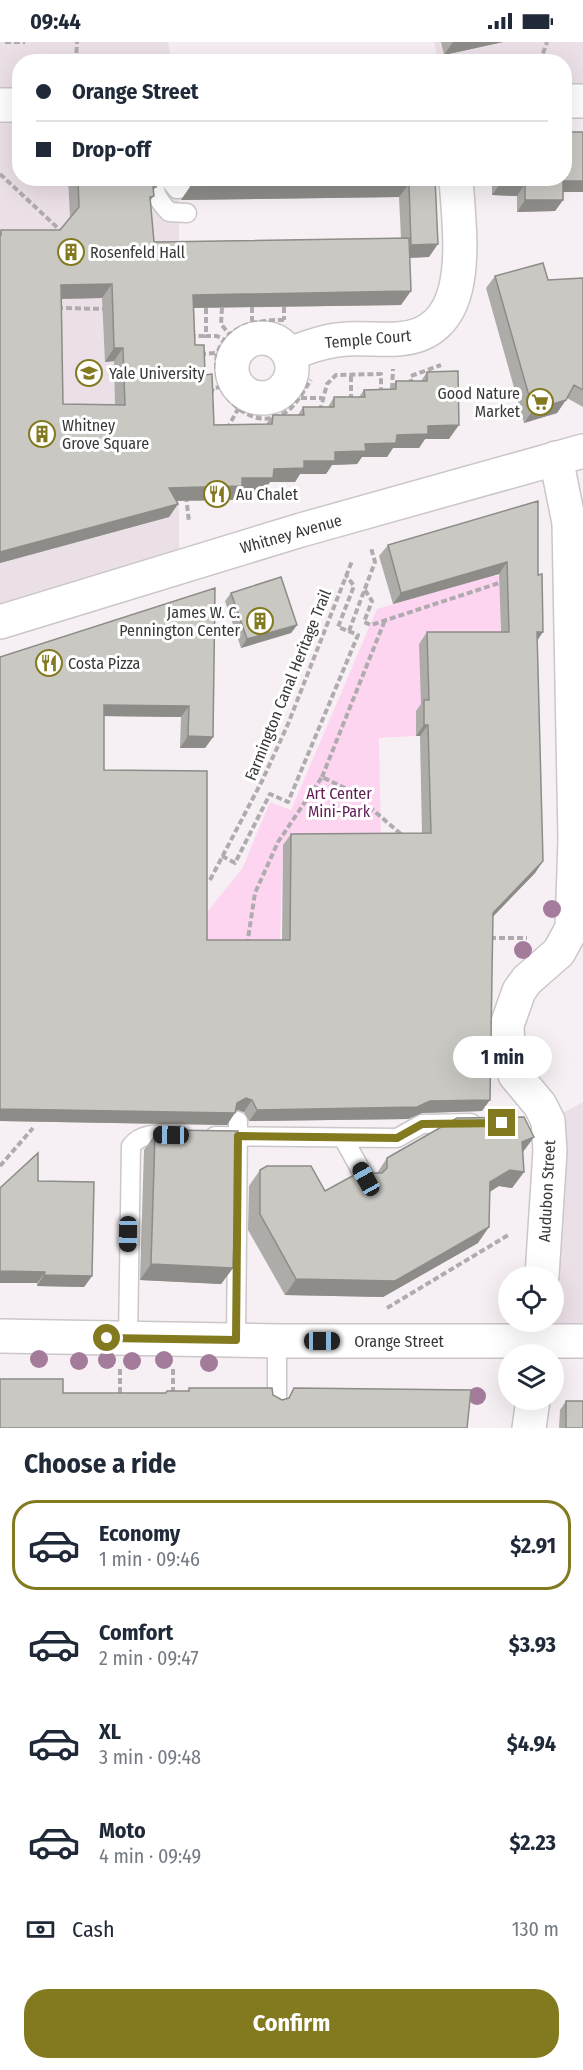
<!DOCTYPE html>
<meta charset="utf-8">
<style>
:root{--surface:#fff;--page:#f6f6f7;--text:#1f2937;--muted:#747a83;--line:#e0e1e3;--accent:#837a1f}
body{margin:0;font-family:"Fira Sans Condensed",sans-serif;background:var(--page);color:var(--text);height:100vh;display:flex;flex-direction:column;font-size:22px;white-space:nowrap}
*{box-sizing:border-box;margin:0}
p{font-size:20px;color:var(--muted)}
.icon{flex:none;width:33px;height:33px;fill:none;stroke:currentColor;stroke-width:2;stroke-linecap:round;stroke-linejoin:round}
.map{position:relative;height:1386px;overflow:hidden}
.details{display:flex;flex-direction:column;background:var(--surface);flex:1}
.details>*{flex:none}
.banner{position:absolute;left:12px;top:12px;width:560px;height:132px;border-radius:24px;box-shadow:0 6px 24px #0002;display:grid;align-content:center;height:132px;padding:0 24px;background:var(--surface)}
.controls{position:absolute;left:498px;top:1224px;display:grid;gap:12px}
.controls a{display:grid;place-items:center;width:66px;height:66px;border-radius:50%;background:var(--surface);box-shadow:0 6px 24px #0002;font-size:30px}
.end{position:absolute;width:27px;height:27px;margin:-14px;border:8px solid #837a1f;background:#fff;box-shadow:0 0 0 3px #fff}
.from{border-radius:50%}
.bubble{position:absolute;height:42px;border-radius:21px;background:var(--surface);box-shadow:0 6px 24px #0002;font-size:20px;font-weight:700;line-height:42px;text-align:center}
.car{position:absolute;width:18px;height:36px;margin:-18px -9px;border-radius:8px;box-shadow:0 0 4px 2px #0007;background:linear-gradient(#222 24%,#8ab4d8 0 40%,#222 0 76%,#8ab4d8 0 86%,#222 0)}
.banner b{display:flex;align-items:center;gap:21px;height:57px;font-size:22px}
.banner b+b{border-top:2px solid var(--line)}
.banner i{width:15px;height:15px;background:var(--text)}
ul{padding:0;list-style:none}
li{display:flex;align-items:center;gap:18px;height:90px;margin:0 12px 9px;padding:0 12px;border:3px solid transparent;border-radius:24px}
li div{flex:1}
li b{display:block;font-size:22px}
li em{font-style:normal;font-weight:700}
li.selected{border-color:var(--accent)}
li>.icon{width:54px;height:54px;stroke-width:1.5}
h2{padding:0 24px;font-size:27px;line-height:72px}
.pay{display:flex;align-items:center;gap:15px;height:66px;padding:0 24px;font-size:22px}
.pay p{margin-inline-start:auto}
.action{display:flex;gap:12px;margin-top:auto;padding:12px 24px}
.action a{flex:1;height:69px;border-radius:24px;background:var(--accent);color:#fff;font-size:24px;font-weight:700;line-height:69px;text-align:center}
.status{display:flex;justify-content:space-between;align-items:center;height:42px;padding:0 30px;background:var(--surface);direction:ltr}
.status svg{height:16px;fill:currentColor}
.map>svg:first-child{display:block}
.built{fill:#ece0e8}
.green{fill:#fdd5f1}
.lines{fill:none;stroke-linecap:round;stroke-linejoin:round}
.lane-casing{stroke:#cbc6c9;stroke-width:21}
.street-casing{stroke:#cbc6c9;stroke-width:36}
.secondary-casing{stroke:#cbc6c9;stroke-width:36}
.primary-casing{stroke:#cbc6c9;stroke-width:36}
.path{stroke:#b0abae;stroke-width:4;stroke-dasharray:6 3;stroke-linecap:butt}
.lane{stroke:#fff;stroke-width:18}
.street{stroke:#fff;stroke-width:33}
.secondary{stroke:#fff;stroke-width:33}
.primary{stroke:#fff;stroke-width:33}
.tree{fill:#a57b9c}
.wall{fill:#adaca8;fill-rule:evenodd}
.shaded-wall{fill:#8d8c88}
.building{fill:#c9c8c3;stroke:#8d8c88;stroke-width:1.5;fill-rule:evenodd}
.route{stroke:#837a1f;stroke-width:8}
.labels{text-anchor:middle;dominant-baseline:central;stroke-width:6;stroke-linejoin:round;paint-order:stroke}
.poi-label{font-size:16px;fill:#3a3839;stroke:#fff;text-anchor:start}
.street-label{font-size:16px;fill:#3a3839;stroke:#fff}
.park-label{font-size:16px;fill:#621c54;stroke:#fff}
</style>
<div class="status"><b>09:44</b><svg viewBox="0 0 49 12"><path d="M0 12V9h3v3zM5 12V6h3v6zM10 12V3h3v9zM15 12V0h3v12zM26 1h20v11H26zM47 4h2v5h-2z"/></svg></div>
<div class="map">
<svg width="583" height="1386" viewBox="0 0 583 1386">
<rect width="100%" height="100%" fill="#f6f0f4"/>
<path class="built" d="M0,0H168L171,19L20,20V136L179,137V525L0,580Z
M434,0H583V59L564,60V20L438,19Z
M583,1060V1299H540L541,1280H554L548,1079Z"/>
<path class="green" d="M489,534H499L501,602L421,669L416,670V694L379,696L381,803H283L280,900L204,902L203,875L242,827L270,760L291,768L377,567Z"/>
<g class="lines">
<defs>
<path id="lane" d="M153,136C154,152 159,159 169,170L187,171
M168,136L177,147L184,146
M215,1094L397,1096L422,1082L471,1081
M343,1096L366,1137
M128,1297L131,1104C143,1089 161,1093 178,1093
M236,1298L238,1079
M277,1299V1355"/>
<path id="street" d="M232 326a30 30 0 1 1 60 0a30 30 0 1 1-60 0Z
M289,312C308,305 327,298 347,297C364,296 381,298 398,297C477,292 459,191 456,136
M542,1234L550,1109L548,1079L540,1063L515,1033L508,1010L507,983L519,949L527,938L559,910L572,886L575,798L569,481L556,416
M529,1386L533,1358"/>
<path id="secondary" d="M0,1294L277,1299H583"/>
<path id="primary" d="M564,59H583
M0,63H20
M0,580L301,488L583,409"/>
</defs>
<use href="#lane" class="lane-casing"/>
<use href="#street" class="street-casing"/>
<use href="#secondary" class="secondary-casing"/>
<use href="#primary" class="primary-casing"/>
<path class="path" d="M5,0H25
M76,20L77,0
M540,20L547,0
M0,132L61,189
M252,265V279
M284,265V278
M206,266V294H217L225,298
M222,266L221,282L230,293
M58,269L62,266L106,267
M284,278C160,276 233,412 289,368C298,360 304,348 311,338
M192,298L194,294H206
M200,312L217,311
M411,343V334L441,323
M392,347L393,327
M211,352L213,346L221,345
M301,356H322
M351,358V333
M320,369L327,342L336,333L381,332V350
M227,387L238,367
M186,454L189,480
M365,548L372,559L364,580L371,583L499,541
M349,589L375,520L371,506
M322,735L385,578
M222,814L235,821L270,752L288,760L358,593L338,585L354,544L346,533
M210,838L262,739L288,682L352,519
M490,896H527
M247,903L255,851L278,800L322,735L351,749L402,793
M0,1124L33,1086
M387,1266L510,1192
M120,1327V1356
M173,1327V1353"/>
<use href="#lane" class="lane"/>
<use href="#street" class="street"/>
<use href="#secondary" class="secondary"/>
<use href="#primary" class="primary"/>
</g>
<g class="tree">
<circle cx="552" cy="867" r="9"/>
<circle cx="523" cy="908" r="9"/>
<circle cx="39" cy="1317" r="9"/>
<circle cx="107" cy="1318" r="9"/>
<circle cx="164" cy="1318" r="9"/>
<circle cx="79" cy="1319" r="9"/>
<circle cx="132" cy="1319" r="9"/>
<circle cx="209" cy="1321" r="9"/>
<circle cx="477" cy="1354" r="9"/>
</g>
<path class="wall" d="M441,0H503L444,13Z
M68,136H154L156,145L153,149L154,154L150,159L154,200L401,196L399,155L181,158L190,145L194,143L192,139L187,136H435L429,215L410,216L401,263L194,266L195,303L205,333L214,383L266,382L273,373H298L303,365H328L334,355H359L364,348L390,347L396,339H421L427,330L449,397H425L419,406H393L387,415H362L357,422L332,423L326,432H300L295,440H270L263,450H238L233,458L177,459L178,462L169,475L0,521V190L1,188H60L70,176ZM102,256L105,320L114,319L115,363L63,362L61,257Z
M492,136H564L563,158L555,169L517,170V154L492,153Z
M495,234L548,238L583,236V365L567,356L557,371L524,381L486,246Z
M538,459L537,599L543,819L535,831L493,874L482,1069L422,1071L408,1077L249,1079L244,1070L238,1068L235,1069L227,1083L0,1079V615L215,546L213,695L205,706H180L181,675L104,674V728L207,898H282L283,803L291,792L422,791L420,694H416V669L421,662L419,602L427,590H501L499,532L393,562L379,514L388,503Z
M231,551L297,583L291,591L241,606L225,559Z
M155,1092L233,1226L221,1242L140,1238L144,1108Z
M534,1095L523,1110L524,1130L512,1146L499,1144L490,1150L478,1201L383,1255L285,1253L248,1188L249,1144L260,1128L325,1149L372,1131H377L387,1116Z
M38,1139L92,1234L84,1245L37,1244Z
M566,1359L583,1386H559L560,1368Z"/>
<path class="shaded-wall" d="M453,0H503L444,13Z
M563,139H583V150H555Z
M409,142L399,155L181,158L190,145Z
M500,142H525L517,154L492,153Z
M525,158H563L555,169L517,170Z
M438,202L429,215L402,216L411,203Z
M112,242L102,256L52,257L61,243Z
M411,249L401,263L184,266L193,253Z
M114,306H123L114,319L105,320Z
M566,358L557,371L524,381L533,368Z
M459,383L449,397H425L419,406H393L387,415H362L357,422L332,423L326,432H300L295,440H270L263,450H238L233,458L160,459L169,446L242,436L428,384Z
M178,462L169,475L0,521V510Z
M507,520L499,532L393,562L401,551Z
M297,583L291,591L241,606L247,597Z
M537,590H543L535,602Z
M104,663L189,664L181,675L96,674Z
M424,683H428L420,694H416Z
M188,694L213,695L205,706H180Z
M543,819L535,831L485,883L493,871Z
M246,1056L252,1058L244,1070L238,1068L232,1071H235L227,1083L0,1079V1067L237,1061Z
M490,1058L482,1069L422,1071L408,1077L249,1079L257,1068L430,1059Z
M534,1095L522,1111V1100Z
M510,1128L524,1130L512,1146L499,1144L478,1156L490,1140Z
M489,1185L478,1201L383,1255L285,1253L296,1237Z
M151,1222L233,1226L221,1242L140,1238Z
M0,1229L45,1230L37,1241H0Z
M44,1233L92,1234L84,1245L37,1244Z"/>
<path class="building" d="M564,90H583V139H563V158H525V142H500V136H564Z
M78,136H154L156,145H153L154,154L150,155L154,200L409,196L411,249L193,253L195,303H204L205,333L212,332L214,383L272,382L273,373H304L303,365H334V355H365L364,348L396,347V339H427V330L458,329L459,383L428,384V392L397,393L396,401L365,402L366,409L335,410V419H304V426L274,427L273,436H242V444L169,446L178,462L0,510V193H1V188H60L79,165ZM112,242L114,306H123L125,363L63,362L61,243Z
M202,136H435L438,202L411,203L409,142L190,145L201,141Z
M543,221L548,238L583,236V348L574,343L566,358L533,368L495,234Z
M538,459V533L542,532L543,590H537L543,819L493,871L490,1058L430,1059L417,1065L257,1068L252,1058L246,1056L237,1061L235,1071L0,1067V615L215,546L213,695L188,694L189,664L104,663V728L207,729V898H290L291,792L431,791L428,683H424V658H429L427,590H509L507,520L401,551L388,503Z
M281,535L297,583L247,597L231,551Z
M524,1075L534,1095L522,1100L524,1130L510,1128L490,1140L489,1185L395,1239L296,1237L260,1172V1128L267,1124H311L325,1149L367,1126L372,1131H382L387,1126V1116L457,1076Z
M162,1088L238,1089L233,1226L151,1222L155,1092Z
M38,1111V1139L94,1140L92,1234L44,1233L45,1230L0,1229V1146Z
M0,1337H63V1351H166L167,1349H189V1346H272L273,1353L282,1358L289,1356L294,1346L471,1348L467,1386H0Z
M566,1359H583V1386H566Z"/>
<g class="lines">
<path class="route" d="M107,1296L236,1298L238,1094L397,1096L422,1082L502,1081"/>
</g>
<defs>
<symbol id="building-ring" viewBox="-11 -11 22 22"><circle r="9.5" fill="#fff" stroke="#837a1f" stroke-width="1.5"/><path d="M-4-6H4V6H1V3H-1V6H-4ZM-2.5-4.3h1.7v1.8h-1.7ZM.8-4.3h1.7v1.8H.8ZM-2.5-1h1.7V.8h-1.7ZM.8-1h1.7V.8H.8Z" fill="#837a1f"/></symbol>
<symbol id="university-ring" viewBox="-11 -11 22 22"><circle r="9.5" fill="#fff" stroke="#837a1f" stroke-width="1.5"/><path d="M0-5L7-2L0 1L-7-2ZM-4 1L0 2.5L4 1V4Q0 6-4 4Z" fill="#837a1f"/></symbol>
<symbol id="supermarket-ring" viewBox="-11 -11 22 22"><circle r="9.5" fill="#fff" stroke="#837a1f" stroke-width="1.5"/><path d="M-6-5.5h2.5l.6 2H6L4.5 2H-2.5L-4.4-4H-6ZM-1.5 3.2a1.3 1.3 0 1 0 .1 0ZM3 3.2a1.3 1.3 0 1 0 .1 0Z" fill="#837a1f"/></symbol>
<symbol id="restaurant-ring" viewBox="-11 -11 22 22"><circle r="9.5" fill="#fff" stroke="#837a1f" stroke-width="1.5"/><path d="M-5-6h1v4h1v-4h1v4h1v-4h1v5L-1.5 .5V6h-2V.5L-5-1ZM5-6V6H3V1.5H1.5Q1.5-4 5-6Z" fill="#837a1f"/></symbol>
</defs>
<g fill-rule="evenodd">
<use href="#building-ring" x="56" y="195" width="30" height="30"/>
<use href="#university-ring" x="74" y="316" width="30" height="30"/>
<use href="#supermarket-ring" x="525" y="345" width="30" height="30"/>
<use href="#building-ring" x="27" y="377" width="30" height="30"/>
<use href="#restaurant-ring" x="202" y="437" width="30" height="30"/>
<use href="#building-ring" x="245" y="564" width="30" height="30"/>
<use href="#restaurant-ring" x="34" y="606" width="30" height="30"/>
</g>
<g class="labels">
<g class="poi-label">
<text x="90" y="210">Rosenfeld Hall</text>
<text x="109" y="331">Yale University</text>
<text x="520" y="351" text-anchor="end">Good Nature<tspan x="520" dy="18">Market</tspan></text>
<text x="62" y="383">Whitney<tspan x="62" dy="18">Grove Square</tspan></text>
<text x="236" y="452">Au Chalet</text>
<text x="240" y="570" text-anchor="end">James W. C.<tspan x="240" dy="18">Pennington Center</tspan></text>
<text x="68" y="621">Costa Pizza</text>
</g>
<g class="street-label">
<text transform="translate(368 297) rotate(-5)">Temple Court</text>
<text transform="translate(291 492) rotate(-16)">Whitney Avenue</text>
<text transform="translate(288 643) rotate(-68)">Farmington Canal Heritage Trail</text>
<text transform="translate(547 1149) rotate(-87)">Audubon Street</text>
<text x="399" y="1299">Orange Street</text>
</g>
<g class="park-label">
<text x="339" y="751">Art Center<tspan x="339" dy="18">Mini-Park</tspan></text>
</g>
</g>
</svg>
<div class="controls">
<a><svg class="icon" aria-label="locate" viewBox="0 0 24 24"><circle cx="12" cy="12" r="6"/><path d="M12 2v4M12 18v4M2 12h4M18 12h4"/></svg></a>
<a><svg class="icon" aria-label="layers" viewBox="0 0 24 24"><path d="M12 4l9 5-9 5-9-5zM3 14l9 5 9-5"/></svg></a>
</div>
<i class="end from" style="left:107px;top:1296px"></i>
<i class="end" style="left:502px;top:1081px"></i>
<div class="bubble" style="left:453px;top:994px;width:99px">1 min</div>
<i class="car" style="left:171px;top:1093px;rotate:271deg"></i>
<i class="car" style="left:366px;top:1137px;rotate:331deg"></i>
<i class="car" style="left:128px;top:1192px;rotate:181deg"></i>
<i class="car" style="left:322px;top:1299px;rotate:90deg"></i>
<div class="banner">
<b><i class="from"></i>Orange Street</b>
<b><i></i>Drop-off</b>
</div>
</div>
<section class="details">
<h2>Choose a ride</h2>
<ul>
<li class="selected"><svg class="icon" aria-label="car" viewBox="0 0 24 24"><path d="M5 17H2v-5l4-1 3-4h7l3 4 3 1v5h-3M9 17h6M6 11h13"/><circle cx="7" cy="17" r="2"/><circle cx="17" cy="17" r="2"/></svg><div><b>Economy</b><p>1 min · 09:46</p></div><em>$2.91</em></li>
<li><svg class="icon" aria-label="car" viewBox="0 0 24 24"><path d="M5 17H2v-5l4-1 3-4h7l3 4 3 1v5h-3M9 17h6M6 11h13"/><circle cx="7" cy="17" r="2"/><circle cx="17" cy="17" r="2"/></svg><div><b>Comfort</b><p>2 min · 09:47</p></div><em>$3.93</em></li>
<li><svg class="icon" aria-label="car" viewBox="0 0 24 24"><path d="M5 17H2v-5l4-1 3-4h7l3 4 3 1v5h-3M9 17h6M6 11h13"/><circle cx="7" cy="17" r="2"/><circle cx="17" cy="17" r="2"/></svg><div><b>XL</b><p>3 min · 09:48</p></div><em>$4.94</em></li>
<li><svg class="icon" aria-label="car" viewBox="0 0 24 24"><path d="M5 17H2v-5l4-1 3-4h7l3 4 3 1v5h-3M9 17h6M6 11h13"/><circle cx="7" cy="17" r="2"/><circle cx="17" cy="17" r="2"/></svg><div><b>Moto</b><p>4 min · 09:49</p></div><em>$2.23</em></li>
</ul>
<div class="pay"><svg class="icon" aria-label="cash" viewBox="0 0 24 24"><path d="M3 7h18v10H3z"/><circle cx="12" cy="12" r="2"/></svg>Cash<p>130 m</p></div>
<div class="action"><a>Confirm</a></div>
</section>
